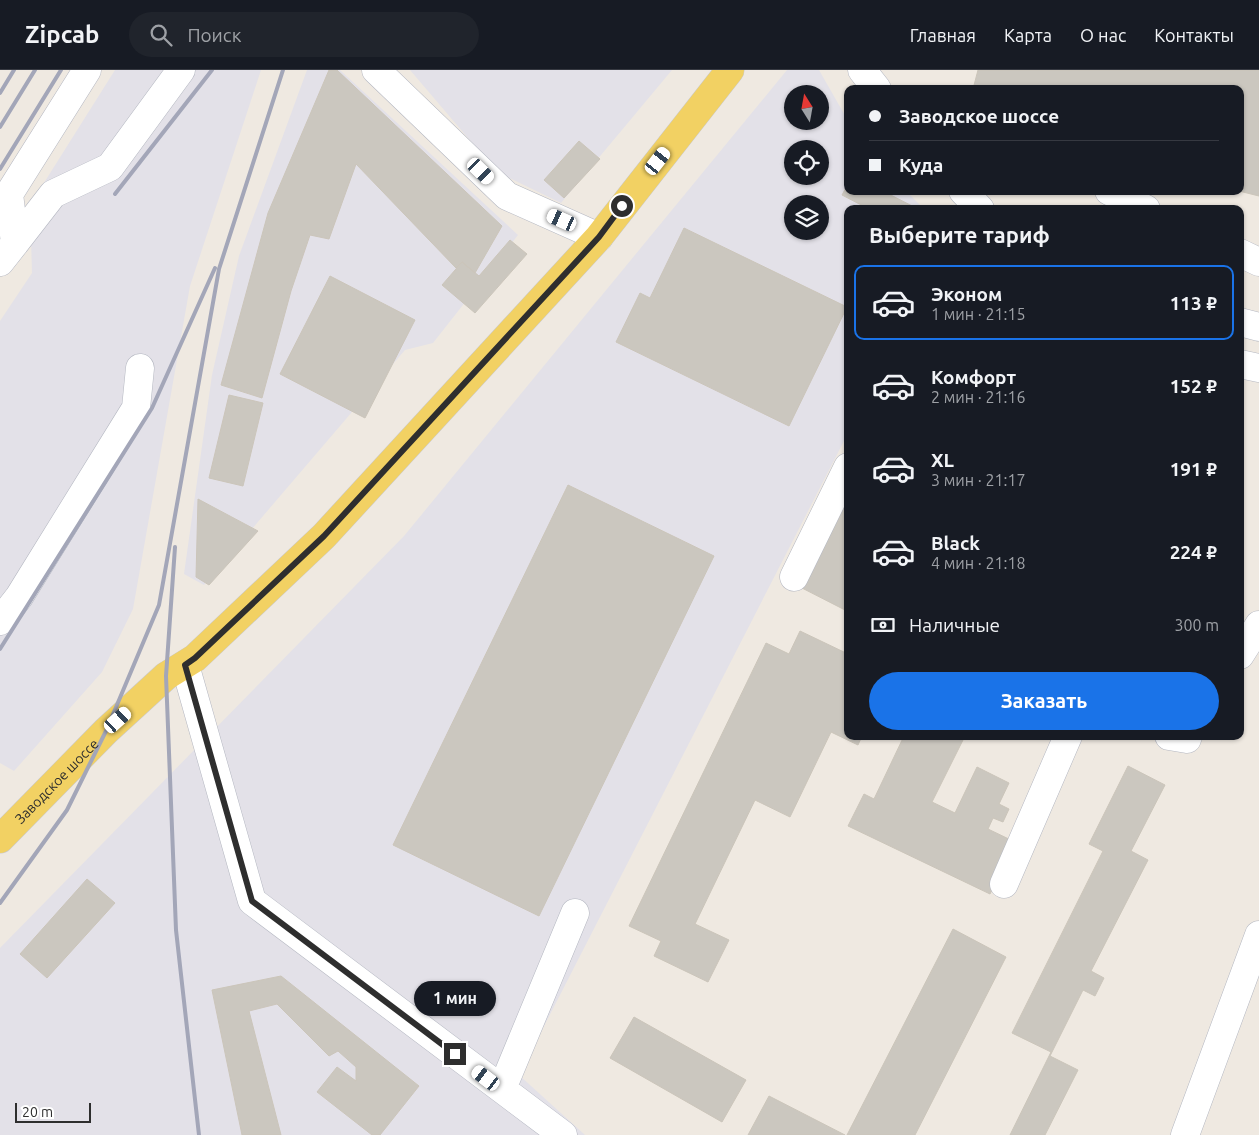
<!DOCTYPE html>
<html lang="ru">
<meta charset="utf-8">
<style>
:root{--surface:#171b24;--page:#20242c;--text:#f1f3f6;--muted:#9ea1a6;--line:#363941;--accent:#1a73e8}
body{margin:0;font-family:Ubuntu,sans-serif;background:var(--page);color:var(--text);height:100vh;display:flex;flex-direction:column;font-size:19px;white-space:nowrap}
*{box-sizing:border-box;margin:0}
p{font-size:16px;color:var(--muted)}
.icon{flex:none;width:28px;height:28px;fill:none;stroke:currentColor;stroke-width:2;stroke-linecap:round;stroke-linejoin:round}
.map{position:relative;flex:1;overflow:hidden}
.details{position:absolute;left:844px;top:135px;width:400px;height:535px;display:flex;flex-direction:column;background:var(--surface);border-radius:10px;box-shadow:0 1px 4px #0004}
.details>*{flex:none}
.hud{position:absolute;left:844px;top:15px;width:400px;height:110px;border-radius:10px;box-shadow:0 1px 4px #0004;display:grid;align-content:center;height:110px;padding:0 25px;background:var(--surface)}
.needle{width:32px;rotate:349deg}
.buttons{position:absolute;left:784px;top:15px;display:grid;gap:10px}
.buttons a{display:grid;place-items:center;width:45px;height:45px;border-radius:50%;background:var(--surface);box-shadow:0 1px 4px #0004;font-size:25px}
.scale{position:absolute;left:15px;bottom:12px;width:76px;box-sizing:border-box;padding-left:5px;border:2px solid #2e2e2e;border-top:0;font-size:14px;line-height:18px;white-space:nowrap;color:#2e2e2e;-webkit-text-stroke:4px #fff;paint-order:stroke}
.end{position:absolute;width:22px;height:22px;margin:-11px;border:6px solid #2e2e2e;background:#fff;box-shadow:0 0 0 2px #fff}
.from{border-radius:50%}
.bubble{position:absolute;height:35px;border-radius:18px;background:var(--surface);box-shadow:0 1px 4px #0004;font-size:16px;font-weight:700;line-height:35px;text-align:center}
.car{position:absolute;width:15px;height:30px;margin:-15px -8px;border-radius:6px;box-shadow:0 0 4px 1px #0007;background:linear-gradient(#fff 24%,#345 0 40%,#fff 0 76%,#345 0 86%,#fff 0)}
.hud b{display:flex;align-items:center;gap:18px;height:48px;font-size:19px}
.hud b+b{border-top:1px solid var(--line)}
.hud i{width:12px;height:12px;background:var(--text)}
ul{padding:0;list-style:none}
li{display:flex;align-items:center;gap:15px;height:75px;margin:0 10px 8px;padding:0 15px;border:2px solid transparent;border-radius:10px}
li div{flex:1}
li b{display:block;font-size:19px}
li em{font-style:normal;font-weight:700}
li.active{border-color:var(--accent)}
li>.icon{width:45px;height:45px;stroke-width:1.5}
h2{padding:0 25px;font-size:22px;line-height:60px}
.pay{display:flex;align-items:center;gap:12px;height:55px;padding:0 25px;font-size:19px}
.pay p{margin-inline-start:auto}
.primary-button{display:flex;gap:10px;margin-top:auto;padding:10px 25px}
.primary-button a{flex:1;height:58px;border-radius:30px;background:var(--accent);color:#fff;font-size:20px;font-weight:700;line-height:58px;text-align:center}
header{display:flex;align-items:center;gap:30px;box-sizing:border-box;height:70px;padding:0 25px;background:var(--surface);border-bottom:1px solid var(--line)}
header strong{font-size:24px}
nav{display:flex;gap:28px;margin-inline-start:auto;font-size:18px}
.search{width:350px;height:45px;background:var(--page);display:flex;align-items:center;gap:12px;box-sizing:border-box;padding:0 18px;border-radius:28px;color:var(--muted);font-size:19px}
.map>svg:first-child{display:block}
.industrial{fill:#e3e1e8;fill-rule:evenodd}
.building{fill:#cbc7bf;stroke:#cbc5ba}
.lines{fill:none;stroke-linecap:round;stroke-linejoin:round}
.minor-casing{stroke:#b4b7c1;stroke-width:29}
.major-casing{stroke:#c9c9c9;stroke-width:29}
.minor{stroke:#fff;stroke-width:28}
.major{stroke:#f2d163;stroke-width:28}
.rail{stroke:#a3a6b8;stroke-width:4}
.route{stroke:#2e2e2e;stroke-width:6}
.labels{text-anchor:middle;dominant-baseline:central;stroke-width:4;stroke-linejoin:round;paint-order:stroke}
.street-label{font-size:14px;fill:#2e2e2e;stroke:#fff}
</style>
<header>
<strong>Zipcab</strong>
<div class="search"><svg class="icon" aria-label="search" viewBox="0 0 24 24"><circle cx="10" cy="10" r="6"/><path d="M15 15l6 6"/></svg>Поиск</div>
<nav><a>Главная</a><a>Карта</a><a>О нас</a><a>Контакты</a></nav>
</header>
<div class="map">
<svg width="1259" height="1065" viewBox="0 0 1259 1065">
<rect width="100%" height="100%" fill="#efe9e1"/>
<path class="industrial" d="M115,0H261L190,216L133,539L102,602L14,701L0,693V251L32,203L30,135Z
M307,0H340L518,165L433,273L405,280L204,515L184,504L212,305L239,186Z
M410,0H672L561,133L497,102Z
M787,0H819L847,49L848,121H906L924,139H848L847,365L519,1005L585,1065H0V878L404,466ZM792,24H820V51H792ZM792,79H820V106H792ZM792,134H820V161H792Z"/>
<path class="building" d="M329,0H337L502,156L475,203L462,192L456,198L356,94L329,169L310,165L291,221L262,328L221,315L268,143Z
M978,0H1259V126L1239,121L1240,19H973Z
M579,71L600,89L564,128L544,110Z
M848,114V121H883L918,139H869L842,125Z
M684,158L847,237L789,356L616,272L640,223L650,228Z
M510,170L527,184L475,243L442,215L462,192L479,206Z
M330,206L415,250L365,348L280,304Z
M229,325L263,333L243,416L209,408Z
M568,415L714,486L539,846L393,775Z
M198,429L258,461L209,515L196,507Z
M848,429V534L845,540L802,518Z
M800,561L848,584V666H862L858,675L831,662L790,747L755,730L695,854L729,870L708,912L654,886L661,871L629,856L766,573L789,584Z
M904,666H965L932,732L955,743L977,697L1009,713L999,734L1009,739L1003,752L993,748L988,759L1015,772L990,824L848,756L864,724L874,729Z
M1128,696L1165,715L1131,781L1148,790L1091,901L1104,908L1095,926L1083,920L1050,986L1078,1000L1045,1065H1010L1051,982L1012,963L1103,781L1089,774Z
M87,809L115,833L47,908L20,884Z
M953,859L1006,887L915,1065H847Z
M281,906L419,1016L380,1065H372L317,1022L337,997L356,1011V997L338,981L329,986L277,934L249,941L281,1065H242L212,920Z
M634,947L746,1010L722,1052L610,988Z
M769,1026L845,1065H748Z"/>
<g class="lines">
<defs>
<path id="minor" d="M376,0L507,126L599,167
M862,0L877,19
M963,121L980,139
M1109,121L1146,139
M15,173L53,124L110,97L181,0
M1240,183L1259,192
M0,192L15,173L9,124L87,0
M1240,252L1259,257
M1240,294L1259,298
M794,507L848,397
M0,551L19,527L136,338L140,298
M1240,585L1259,555
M185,595L252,831L563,1065
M1169,666L1187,669L1188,666
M1004,814L1068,666
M502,1019L575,843
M1185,1065L1259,865"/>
<g id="major">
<path id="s1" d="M0,769L106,661L166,606L195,588L324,466L599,167L730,0"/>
</g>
</defs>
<use href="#minor" class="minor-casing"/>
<use href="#major" class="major-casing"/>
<use href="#minor" class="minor"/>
<use href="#major" class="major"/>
<path class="rail" d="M0,23L14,0
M0,57L35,0
M0,99L61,0
M115,124L212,0
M175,477L166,606L176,860L199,1065
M0,579L152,338L215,198
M0,833L67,740L106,661L159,535L219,199L283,0"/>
</g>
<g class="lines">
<path class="route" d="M455,984L252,831L185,595L195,588L324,466L599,167L622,136"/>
</g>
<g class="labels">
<g class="street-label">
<text stroke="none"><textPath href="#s1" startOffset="81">Заводское шоссе</textPath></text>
</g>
</g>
</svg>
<div class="buttons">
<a><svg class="needle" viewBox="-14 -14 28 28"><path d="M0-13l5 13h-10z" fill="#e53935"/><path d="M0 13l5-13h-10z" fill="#9ea1a6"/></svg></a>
<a><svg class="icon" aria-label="locate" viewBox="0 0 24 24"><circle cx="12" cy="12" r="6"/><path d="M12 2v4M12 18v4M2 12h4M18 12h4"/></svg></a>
<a><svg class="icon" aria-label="layers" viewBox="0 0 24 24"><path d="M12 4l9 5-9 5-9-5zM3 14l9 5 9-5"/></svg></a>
</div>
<div class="scale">20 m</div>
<i class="end from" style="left:622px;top:136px"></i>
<i class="end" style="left:455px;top:984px"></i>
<div class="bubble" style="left:414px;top:911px;width:82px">1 мин</div>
<i class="car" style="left:658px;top:91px;rotate:38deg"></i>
<i class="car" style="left:481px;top:101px;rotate:134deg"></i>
<i class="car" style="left:562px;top:150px;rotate:294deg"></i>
<i class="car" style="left:118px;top:650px;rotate:48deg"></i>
<i class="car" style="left:486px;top:1008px;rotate:307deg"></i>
<div class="hud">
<b><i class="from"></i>Заводское шоссе</b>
<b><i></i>Куда</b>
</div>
<section class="details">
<h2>Выберите тариф</h2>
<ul>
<li class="active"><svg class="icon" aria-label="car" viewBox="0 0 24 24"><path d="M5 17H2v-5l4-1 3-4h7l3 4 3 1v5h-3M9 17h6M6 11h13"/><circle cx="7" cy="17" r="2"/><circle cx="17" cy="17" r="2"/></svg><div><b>Эконом</b><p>1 мин · 21:15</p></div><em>113 ₽</em></li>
<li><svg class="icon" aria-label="car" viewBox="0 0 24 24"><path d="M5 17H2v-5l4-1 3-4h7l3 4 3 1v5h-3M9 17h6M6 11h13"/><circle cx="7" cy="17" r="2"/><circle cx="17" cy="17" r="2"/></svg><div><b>Комфорт</b><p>2 мин · 21:16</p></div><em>152 ₽</em></li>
<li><svg class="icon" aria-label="car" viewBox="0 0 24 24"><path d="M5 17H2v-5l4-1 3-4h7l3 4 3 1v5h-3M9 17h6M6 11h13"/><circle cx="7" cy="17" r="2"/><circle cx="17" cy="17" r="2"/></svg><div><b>XL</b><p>3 мин · 21:17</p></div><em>191 ₽</em></li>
<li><svg class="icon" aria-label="car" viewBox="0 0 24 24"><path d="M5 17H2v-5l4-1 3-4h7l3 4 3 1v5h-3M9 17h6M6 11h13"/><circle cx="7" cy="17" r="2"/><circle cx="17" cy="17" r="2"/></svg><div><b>Black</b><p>4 мин · 21:18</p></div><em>224 ₽</em></li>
</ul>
<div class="pay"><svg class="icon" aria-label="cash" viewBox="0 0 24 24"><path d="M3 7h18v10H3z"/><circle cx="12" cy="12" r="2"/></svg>Наличные<p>300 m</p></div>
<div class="primary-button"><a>Заказать</a></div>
</section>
</div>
